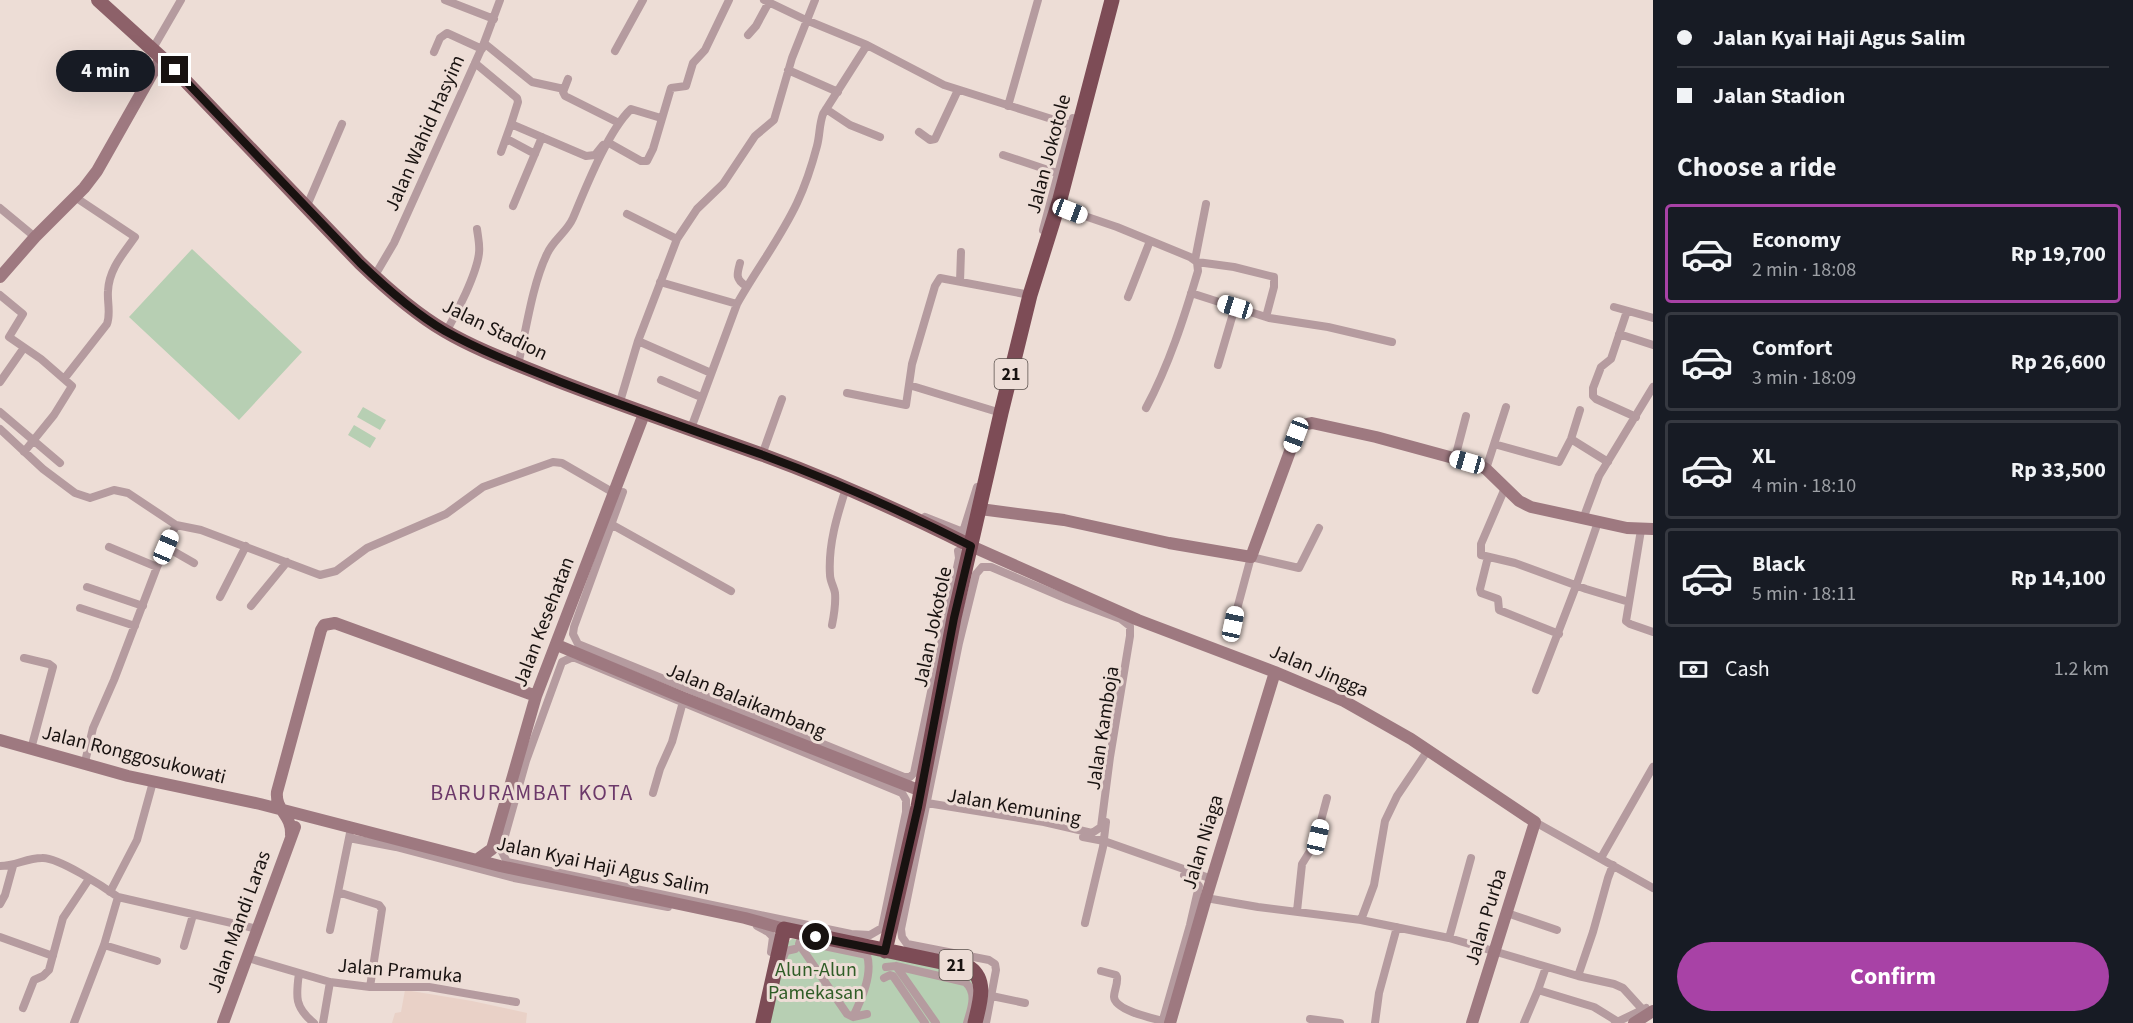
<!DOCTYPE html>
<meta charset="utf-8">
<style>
:root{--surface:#171b24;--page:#20242c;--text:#f1f3f6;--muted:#9ea1a6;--line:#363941;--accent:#a842a6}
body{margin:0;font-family:"Source Sans 3",sans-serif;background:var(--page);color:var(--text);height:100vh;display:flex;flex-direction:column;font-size:22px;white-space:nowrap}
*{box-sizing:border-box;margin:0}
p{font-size:20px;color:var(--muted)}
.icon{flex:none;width:33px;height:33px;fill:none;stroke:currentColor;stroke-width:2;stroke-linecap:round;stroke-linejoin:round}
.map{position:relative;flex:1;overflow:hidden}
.panel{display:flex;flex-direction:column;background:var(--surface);width:480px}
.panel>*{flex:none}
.hud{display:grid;align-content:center;height:132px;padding:0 24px;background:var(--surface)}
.end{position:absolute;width:27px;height:27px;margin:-14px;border:8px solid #181210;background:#fff;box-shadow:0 0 0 3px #fff}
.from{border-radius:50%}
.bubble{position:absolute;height:42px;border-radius:21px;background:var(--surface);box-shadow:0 6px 24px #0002;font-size:20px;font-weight:700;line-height:42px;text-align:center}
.car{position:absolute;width:18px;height:36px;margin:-18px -9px;border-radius:8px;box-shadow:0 0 4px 2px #0007;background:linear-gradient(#fff 24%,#345 0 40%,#fff 0 76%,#345 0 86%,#fff 0)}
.hud b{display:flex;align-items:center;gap:21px;height:57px;font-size:22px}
.hud b+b{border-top:2px solid var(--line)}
.hud i{width:15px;height:15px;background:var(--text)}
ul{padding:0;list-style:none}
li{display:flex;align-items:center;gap:18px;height:99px;margin:0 12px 9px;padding:0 12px;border:3px solid var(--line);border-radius:6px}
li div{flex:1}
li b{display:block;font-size:22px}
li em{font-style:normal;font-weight:700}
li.current{border-color:var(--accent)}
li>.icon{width:54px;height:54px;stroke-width:1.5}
h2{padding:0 24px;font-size:27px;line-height:72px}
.pay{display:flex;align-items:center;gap:15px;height:66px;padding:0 24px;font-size:22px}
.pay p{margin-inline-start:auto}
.button{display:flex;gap:12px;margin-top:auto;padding:12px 24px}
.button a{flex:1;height:69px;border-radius:36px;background:var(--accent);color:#fff;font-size:24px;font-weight:700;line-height:69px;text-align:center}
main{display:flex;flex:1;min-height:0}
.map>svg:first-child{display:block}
.built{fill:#e9d1c7}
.green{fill:#b7cfb3}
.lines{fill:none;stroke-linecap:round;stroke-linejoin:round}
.street{stroke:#b59b9f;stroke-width:8}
.secondary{stroke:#9e7980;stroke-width:12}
.primary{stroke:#8d6169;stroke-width:14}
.highway{stroke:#7d4c56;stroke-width:15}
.route{stroke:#181210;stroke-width:8}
.labels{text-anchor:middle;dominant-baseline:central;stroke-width:6;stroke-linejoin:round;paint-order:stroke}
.shield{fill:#edddd6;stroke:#584f4b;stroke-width:1.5}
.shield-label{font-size:18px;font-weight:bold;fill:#181210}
.street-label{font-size:20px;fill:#181210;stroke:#edddd6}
.park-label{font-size:20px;fill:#305d27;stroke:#edddd6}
.quarter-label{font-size:22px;letter-spacing:1.5px;fill:#6c396a;stroke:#edddd6}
</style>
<main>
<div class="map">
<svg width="1653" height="1023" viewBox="0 0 1653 1023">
<rect width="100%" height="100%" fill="#edddd6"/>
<path class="built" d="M405,990L472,1001L527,1013L526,1023H392L395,1013L401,1012Z"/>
<path class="green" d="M192,249L302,352L239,420L129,317Z
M363,407L386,420L380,430L357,417Z
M354,425L376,438L370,448L348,435Z
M792,939L834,942L963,973L973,981L972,1023H765L788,942Z"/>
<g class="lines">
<path class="street" d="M445,0L494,19
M764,0L806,20L867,45L944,85L1077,127
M748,35L756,26L769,2
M484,43L532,82L564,89
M152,50L181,0
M615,51L643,0
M434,52L440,38L447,33L482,49
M475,63L517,98L518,102L511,124L586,156L595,155L603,145
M788,70L838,92
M568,79L563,92L565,96L619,123
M1008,106L1038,0
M826,109L850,125L880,137
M919,132L930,140L935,139L958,90
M507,139L535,154
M609,143L641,161H647L653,149L671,88L686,86L693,63L705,50L729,0
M501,152L511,124
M1003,155L1063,175
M513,206L542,137
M1058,207L1117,227L1190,257L1197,262L1198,271C1184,318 1169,365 1146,408
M0,208L35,237
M306,208L342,124
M627,214L677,239
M1043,230L1073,118
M1195,260L1206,204
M1197,262L1234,267L1274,277V287L1266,317
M740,263C737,274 735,279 746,286
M374,277L394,243L484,43L500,0
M660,282L737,304
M960,282L961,252
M1191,293L1269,318L1328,327L1392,342
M0,295L23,314L9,337L41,359L64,379
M1128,297L1150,241
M1614,307L1653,318
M1627,311L1611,359L1601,367L1593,388V396L1596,399L1636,417
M446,332C457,313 477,273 479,253C480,245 478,237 477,229
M1619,334L1653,345
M638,341L711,373
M518,365C526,331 532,285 547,254C553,240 567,232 573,218C586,187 608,131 631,109L661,118
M1218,365L1235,307
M661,380L701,397
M0,382L23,349
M909,385L1001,413
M847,393L906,405L912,364L935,286L940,278L1030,295
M619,405L638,341L677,239L697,209L723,184L755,136L774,120L792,58L815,0
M0,412L60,463
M0,429L43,469L75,493L90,498L114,490L128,493L176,525L201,530L320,575L336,571L367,548L446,514L483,487L553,462L562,463L614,493
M690,431L737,304C756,270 780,239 797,203C805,186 812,165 817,146C820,135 819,125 823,114L867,45
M1571,439L1608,462
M1494,444L1559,462L1571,439L1580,410
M24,452L54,415L72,386L64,379L107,324C111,313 107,302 108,291C109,269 123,254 135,237L75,197
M762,455L782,399
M1455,458L1466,416
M1486,469L1506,407
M1505,488L1481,544V555L1515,563L1586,589L1629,602
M623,492L574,627L573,634L578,644L904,777H910L914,773L959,558L958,551
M925,517L963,532L977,487
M1583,519L1599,476L1653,387
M609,523L731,591
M1641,530L1626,621L1630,624L1653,632
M109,547L157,567
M166,547L194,563
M1488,557L1480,589L1481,593L1498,599L1499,610L1559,634
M87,587L143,606
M220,597L246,546
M251,606L287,562
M80,608L135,626
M1233,624L1251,557L1299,568L1319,528
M832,625C834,615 836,604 835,593C834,587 830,581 830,575C828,545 837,516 846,488
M573,657L902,793L906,800V812L882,928L870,935L851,934L507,862L501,850L526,761L562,662Z
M24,658L49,664L53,667L31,749
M1536,690L1576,586L1598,522
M85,762L93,728L114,680L157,567L176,525
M653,793L660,769L672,742L684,698
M927,803L1044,822L1092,833L1101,827L1110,757L1130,636V626L1121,619L1067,599L991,567H982L976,574L959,643L901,929L902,937L907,944L989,960L995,964L996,970L986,1023
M1535,822L1653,888
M350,833L338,892L379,905L382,909L370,987
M1083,837L1104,841L1212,879
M349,838L396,847L514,878L668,907
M1601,858L1653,767
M0,866C16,866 26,858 42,858C58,857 104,887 118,897
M110,892L137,840L153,782
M1206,898L1258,907L1361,920L1449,938L1578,976L1614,984L1623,988L1643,1010
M0,904L5,895L13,866
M1297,911L1302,864L1315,843L1327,798
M1507,913L1557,930
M1361,920L1374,885L1385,821L1397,796L1428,750
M1085,923L1103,847L1106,822
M757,926L768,932L773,937L771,952
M330,930L338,892
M0,937L53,956
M1449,938L1471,858
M104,945L157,961
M184,946L193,915
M248,958L330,982L370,987H429L516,1002
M783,958L786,951L795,949
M896,966L936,1023
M886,967L896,966L965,982C978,993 971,1009 967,1023
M1546,967L1538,990L1594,1007L1620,1023
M1101,971L1116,975L1117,977C1118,984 1114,991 1114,997C1115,1011 1156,1019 1167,1022
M299,973C296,996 294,1007 314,1023
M1578,976L1593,932L1608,878L1613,865
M884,978L890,975L893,976L925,1023
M987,995L1025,1003
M23,1008L34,980L43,976L49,970L63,918L89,879
M853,1017C861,1000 873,975 867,955L800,941L799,944L847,1014L853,1017L867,1014
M1310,1019L1340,1023
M74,1023L104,945L118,897L258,929
M323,1023L330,982
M1162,1023L1190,925L1199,886L1191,877L1184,875
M1375,1023L1379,993L1397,927
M1524,1023L1538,990
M1615,1023L1646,1008"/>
<path class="secondary" d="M0,277L35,237L84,188L97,171L161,58
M980,509L1064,520L1169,543L1251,557L1296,435C1300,428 1303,424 1312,423L1376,437L1479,465L1486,469L1519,501L1531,507L1627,528L1653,529
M971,546L1138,620L1275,672L1344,701L1411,739L1535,822L1472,1023
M557,645L684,698L921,791
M0,740L128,776L260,804L500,866L745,918L784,929
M291,835C292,814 275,811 277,792L321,630L324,625L335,623L536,696
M478,859L492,849L536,696L644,414
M223,1023L295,827
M1170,1023L1206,898L1275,672
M1634,1023L1653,1011"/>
<path class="primary" d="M98,0L175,70L360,263C386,288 414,313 445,331C479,351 517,364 553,379C623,406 693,430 763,455C834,481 903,512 971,546"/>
<path class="highway" d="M885,951L918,807L954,618L1001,413L1030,295L1060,199L1112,0
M763,1023L784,929L970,968C988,981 979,1005 975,1023"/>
</g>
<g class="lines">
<path class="route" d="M175,70L360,263C386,288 414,313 445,331C481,351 520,366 558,381C625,407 694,431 763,455C834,481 904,512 971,546L954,618L918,807L885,951L816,937"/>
</g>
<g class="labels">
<g class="shield">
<rect x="994.5" y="359" width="33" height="30" rx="4.5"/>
<rect x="939.5" y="950" width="33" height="30" rx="4.5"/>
</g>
<g class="shield-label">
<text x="1011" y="374">21</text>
<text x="956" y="965">21</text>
</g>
<g class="street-label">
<text transform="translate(425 133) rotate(-66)">Jalan Wahid Hasyim</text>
<text transform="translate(1049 154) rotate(-75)">Jalan Jokotole</text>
<text transform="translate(495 330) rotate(26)">Jalan Stadion</text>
<text transform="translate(544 622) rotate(-69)">Jalan Kesehatan</text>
<text transform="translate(933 627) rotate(-78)">Jalan Jokotole</text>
<text transform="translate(1319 671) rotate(23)">Jalan Jingga</text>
<text transform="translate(746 701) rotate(22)">Jalan Balaikambang</text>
<text transform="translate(1103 728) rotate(-81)">Jalan Kamboja</text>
<text transform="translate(134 755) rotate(14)">Jalan Ronggosukowati</text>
<text transform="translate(1014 807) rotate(10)">Jalan Kemuning</text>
<text transform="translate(1203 842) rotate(-73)">Jalan Niaga</text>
<text transform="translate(603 866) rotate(12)">Jalan Kyai Haji Agus Salim</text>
<text transform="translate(1486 917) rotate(-73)">Jalan Purba</text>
<text transform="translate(239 922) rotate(-70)">Jalan Mandi Laras</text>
<text transform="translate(400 971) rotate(5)">Jalan Pramuka</text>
</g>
<g class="park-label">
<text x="816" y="970">Alun-Alun<tspan x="816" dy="23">Pamekasan</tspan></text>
</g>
<g class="quarter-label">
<text x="532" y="793">BARURAMBAT KOTA</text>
</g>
</g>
</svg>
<i class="end from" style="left:816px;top:937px"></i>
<i class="end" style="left:175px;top:70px"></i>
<div class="bubble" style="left:56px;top:50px;width:99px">4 min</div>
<i class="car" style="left:1070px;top:211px;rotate:111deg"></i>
<i class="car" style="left:1235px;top:307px;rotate:287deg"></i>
<i class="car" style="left:1296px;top:435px;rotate:201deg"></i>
<i class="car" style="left:1467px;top:462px;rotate:286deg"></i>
<i class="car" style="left:166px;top:547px;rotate:23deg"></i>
<i class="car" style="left:1233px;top:624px;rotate:12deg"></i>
<i class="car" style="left:1318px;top:837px;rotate:13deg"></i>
</div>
<section class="panel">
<div class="hud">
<b><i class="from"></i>Jalan Kyai Haji Agus Salim</b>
<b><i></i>Jalan Stadion</b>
</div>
<h2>Choose a ride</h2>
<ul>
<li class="current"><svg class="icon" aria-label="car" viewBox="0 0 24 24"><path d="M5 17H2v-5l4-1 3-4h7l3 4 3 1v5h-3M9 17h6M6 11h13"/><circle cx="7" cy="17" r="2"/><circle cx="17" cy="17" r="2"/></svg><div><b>Economy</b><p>2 min · 18:08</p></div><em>Rp 19,700</em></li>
<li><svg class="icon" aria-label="car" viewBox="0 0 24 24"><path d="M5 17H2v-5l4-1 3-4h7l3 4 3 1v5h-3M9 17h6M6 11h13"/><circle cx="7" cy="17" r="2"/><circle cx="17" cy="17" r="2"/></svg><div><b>Comfort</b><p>3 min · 18:09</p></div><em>Rp 26,600</em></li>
<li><svg class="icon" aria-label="car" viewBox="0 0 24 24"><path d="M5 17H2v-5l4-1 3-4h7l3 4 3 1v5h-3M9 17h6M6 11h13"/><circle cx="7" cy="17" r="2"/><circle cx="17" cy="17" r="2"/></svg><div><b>XL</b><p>4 min · 18:10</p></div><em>Rp 33,500</em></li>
<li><svg class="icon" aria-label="car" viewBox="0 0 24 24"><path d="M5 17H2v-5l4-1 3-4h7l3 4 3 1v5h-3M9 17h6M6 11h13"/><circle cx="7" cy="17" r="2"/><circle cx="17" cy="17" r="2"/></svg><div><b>Black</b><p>5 min · 18:11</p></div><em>Rp 14,100</em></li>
</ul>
<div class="pay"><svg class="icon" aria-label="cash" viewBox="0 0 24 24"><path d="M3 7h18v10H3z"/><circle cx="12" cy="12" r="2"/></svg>Cash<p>1.2 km</p></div>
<div class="button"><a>Confirm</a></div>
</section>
</main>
